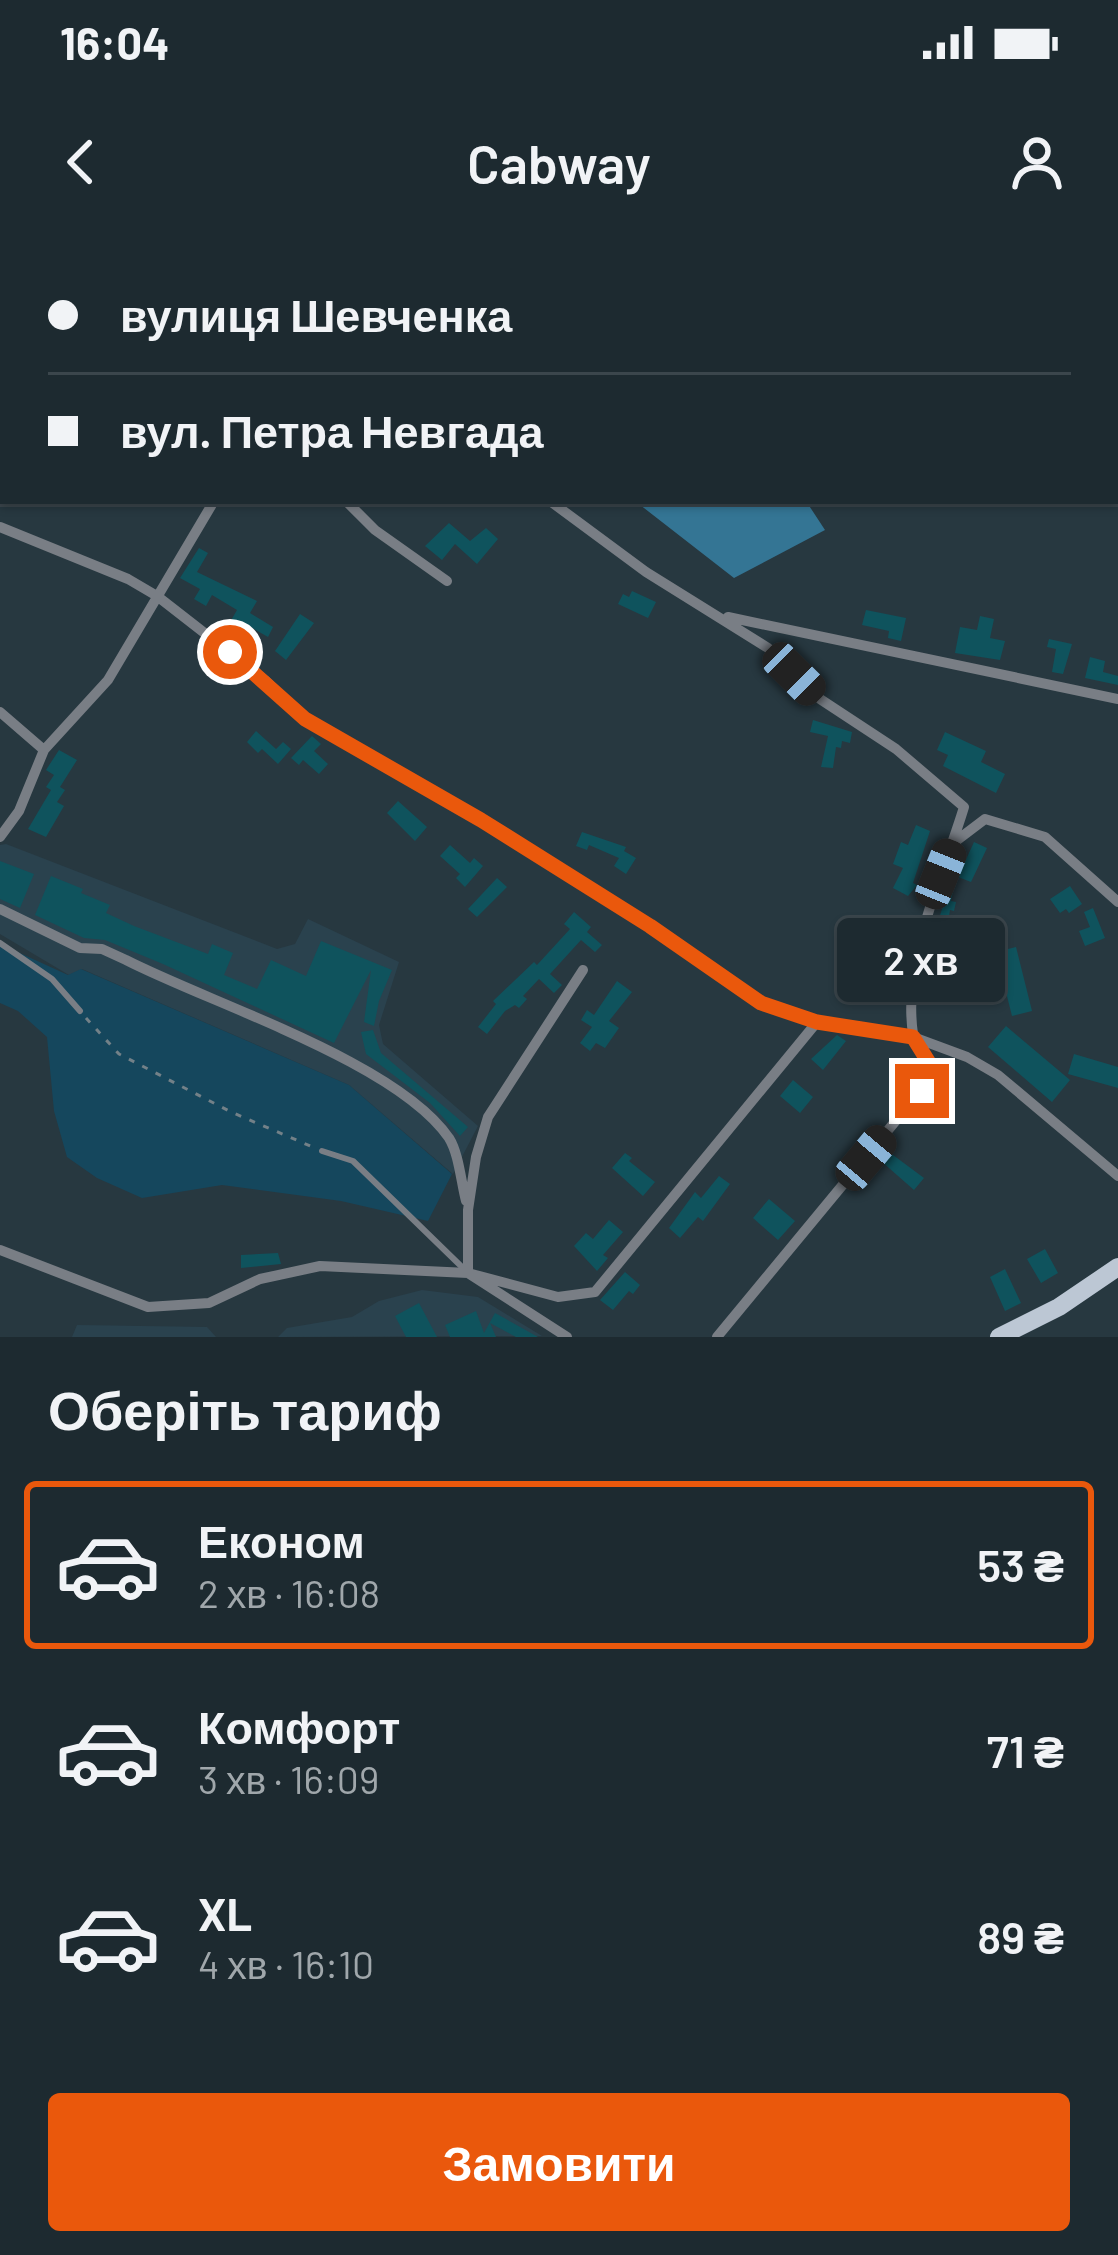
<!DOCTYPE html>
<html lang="uk">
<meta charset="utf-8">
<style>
:root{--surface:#1d2a30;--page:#2a363c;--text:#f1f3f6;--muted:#a0a7ab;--line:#3b464c;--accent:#ea580c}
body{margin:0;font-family:Barlow,sans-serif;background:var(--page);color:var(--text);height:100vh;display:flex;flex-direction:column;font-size:45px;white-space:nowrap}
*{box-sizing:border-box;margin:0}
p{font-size:39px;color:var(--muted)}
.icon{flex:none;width:66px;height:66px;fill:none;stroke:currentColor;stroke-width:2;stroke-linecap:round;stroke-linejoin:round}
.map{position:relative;height:1097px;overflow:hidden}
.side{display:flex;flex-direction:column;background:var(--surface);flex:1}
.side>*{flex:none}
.hud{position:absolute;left:0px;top:0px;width:1119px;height:264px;box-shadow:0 3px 9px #0004,0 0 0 3px var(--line);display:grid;align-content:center;height:264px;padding:0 48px;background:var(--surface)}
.end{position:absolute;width:54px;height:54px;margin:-27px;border:15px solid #ea580c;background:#fff;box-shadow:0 0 0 6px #fff}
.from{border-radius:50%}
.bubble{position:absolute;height:84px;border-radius:12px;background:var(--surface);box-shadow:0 3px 9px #0004,0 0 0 3px var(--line);font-size:39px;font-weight:600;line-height:84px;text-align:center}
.car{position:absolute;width:36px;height:72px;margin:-36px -18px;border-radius:15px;box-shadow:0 0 9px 3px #0007;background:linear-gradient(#222 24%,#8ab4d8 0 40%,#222 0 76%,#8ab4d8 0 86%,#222 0)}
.hud b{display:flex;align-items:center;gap:42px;height:114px;font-size:45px}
.hud b+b{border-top:3px solid var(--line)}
.hud i{width:30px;height:30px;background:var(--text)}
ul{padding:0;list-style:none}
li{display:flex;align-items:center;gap:36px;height:168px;margin:0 24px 18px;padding:0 24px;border:6px solid transparent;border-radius:12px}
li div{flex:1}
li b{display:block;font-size:45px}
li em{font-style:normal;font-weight:600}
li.selected{border-color:var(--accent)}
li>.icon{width:108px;height:108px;stroke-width:1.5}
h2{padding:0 48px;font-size:54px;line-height:144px}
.primary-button{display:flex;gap:24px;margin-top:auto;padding:24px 48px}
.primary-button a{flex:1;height:138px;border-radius:12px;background:var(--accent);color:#fff;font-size:48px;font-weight:600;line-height:138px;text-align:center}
.status{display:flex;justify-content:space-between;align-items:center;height:84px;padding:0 60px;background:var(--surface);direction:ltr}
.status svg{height:33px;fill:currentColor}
header{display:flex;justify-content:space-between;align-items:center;height:156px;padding:0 48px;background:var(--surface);font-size:54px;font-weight:600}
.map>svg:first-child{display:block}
.built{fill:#2a424e}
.green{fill:#15475d}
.forest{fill:#347594}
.building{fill:#0f535d}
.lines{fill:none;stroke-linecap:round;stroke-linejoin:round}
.path{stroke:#738188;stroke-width:3;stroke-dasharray:6 9;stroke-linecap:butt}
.service{stroke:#797e85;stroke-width:6}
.minor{stroke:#797e85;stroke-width:10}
.primary{stroke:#bcc7d4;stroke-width:18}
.route{stroke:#ea580c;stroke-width:15}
</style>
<div class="status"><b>16:04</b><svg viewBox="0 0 49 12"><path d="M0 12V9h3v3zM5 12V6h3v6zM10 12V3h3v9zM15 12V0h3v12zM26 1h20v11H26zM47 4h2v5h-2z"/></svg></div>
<header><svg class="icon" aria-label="back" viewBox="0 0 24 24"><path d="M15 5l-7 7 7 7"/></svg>Cabway<svg class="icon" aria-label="person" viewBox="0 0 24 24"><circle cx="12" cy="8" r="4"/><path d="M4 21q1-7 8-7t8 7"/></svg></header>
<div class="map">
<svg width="1118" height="1097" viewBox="0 0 1118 1097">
<rect width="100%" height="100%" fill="#273840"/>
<path class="built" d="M6,604L277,709L295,704L308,679L399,722L379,785L383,804L478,886L453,934L349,845L82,729L69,735L0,694V605Z
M422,1050L478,1057L542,1096L267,1097H278L287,1088L352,1077L379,1061Z
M77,1085L207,1087L216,1097H72Z"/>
<path class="green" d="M0,704L68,735L81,729L349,845L452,934L428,981L341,961L222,945L142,958L97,938L67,917L54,871L47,797L18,771L0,763Z"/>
<path class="forest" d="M49,0H369L56,3Z
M670,0H1118V172L1116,3Z
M635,261H806L825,290L734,338Z"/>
<path class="building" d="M449,283L470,301L486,288L498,299L477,324L455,304L442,320L425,306Z
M199,308L208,313L197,332L257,361L250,373L273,387L268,397L242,382L235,394L226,389L237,370L212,355L206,366L194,359L200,349L180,338Z
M632,351L656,362L648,378L618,364L623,354L629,357Z
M866,370L906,378L901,401L888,398L889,391L862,385Z
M300,374L314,383L286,420L275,411Z
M980,376L994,379L990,398L1005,401L1000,420L955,413L960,387L977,390Z
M1049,399L1072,404L1063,434L1052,432L1056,409L1047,407Z
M1090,417L1105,421L1103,432L1118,436V445L1085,438Z
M813,480L852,492L850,503L842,501L841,508L836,507L833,528L821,527L828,496L810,492Z
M256,491L276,509L283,502L291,509L278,524L262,509L258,513L247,502Z
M945,492L986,511L981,522L1005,534L996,553L943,526L948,515L937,510Z
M312,496L321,504L314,511L328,524L319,534L303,520L299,525L291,518Z
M59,510L77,520L60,547L65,550L57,562L64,566L46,597L28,589L51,550L46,547L54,535L46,530Z
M398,561L427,587L415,601L387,573Z
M916,585L930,591L913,643L917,645L908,656L893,648L903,628L893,624L901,602L908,605Z
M582,592L626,607L624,611L636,618L626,634L614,626L619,618L589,605L587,610L576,606Z
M974,602L987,608L971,642L958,637Z
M450,605L470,623L474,618L483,626L465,647L456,638L460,634L440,616Z
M0,621L34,634L20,668L0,659Z
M51,636L83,649L81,653L110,665L106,673L134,686L208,714L212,704L233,713L224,735L257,749L271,720L306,736L321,701L392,730L379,761L374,786L364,782L371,730L334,803L163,724L105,700L84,698L35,675Z
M497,638L507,647L477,677L468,669Z
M1070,646L1082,664L1069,673L1066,669L1060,673L1050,659Z
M948,650L953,651L951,661L956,662L954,671L950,670L944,706L931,704Z
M1093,668L1105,698L1085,706L1079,691L1090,687L1084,672Z
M574,672L591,687L587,692L602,705L595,712L581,700L550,734L562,745L554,753L539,739L523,756L527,759L519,768L515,765L505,771L487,794L478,787L496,764L493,761L534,722L537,725L570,689L564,684Z
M1016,707L1032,771L1012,776L996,712Z
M617,741L632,752L609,781L619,788L605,808L596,803L590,811L580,803L592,787L581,780L587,770L594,775Z
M1006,786L1070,840L1052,862L988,807Z
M373,790L381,813L468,887L460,896L430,863L366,814L361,792Z
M837,795L846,801L823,830L811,819Z
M1074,814L1118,827V848L1068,834Z
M793,840L813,857L800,873L780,856Z
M889,912L924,938L914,950L881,921Z
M625,913L632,918L629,921L655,942L643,956L612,928Z
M719,936L730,944L703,981L698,977L680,998L669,988L695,952L701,958Z
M769,959L795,981L778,1000L753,978Z
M609,980L623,992L603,1015L608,1018L597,1031L574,1006L586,993L593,999Z
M1045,1009L1058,1033L1041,1043L1027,1019Z
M278,1013L281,1024L241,1028V1015Z
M1005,1029L1021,1063L1005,1071L990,1037Z
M625,1032L640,1045L633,1054L629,1051L613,1070L600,1060Z
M419,1063L437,1097H406L395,1076Z
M476,1071L484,1093L495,1073L538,1097H516L490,1083L496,1097H450L445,1085Z"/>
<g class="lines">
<path class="path" d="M996,0V3
M1116,126L1118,127
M86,778L119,814L231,872L315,908"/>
<path class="service" d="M0,703L52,739L80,771
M322,911L353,921L465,1030"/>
<path class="minor" d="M346,261L375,290L447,341
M550,261L646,332L768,408L820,459L896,509L964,567C943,637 902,718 913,794C915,806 926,815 931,826L927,843L717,1097
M0,287L128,339L157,356L266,441L305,479L481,580L650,686L761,763L817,782L913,797L967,817L998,835L1118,936
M728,377L1118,459
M0,472L44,510L108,440L214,261
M0,597L19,571L44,510
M956,601L985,579L1045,597L1118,662
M0,669L80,708L102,709L126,720C212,764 397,822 449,898C459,914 461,942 466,961
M583,730L488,877L476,917L468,970V1033L558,1057L595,1052L817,782
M0,1010L148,1067L209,1063L260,1039L320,1026L468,1033L567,1097"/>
<path class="primary" d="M999,1097L1059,1067L1118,1027"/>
</g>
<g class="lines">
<path class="route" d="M230,412L305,479L481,580L650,686L761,763L817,782L913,797L931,826L922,851"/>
</g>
</svg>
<i class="end from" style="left:230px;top:412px"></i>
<i class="end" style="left:922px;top:851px"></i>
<div class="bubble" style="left:837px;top:678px;width:168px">2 хв</div>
<i class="car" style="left:794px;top:434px;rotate:135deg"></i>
<i class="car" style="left:941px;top:634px;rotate:22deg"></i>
<i class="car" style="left:866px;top:918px;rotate:40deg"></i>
<div class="hud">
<b><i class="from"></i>вулиця Шевченка</b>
<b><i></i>вул. Петра Невгада</b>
</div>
</div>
<section class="side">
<h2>Оберіть тариф</h2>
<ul>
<li class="selected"><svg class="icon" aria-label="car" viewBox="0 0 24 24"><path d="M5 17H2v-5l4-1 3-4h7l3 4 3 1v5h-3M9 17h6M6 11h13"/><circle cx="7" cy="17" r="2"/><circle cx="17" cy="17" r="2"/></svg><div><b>Економ</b><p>2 хв · 16:08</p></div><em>53 ₴</em></li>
<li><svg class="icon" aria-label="car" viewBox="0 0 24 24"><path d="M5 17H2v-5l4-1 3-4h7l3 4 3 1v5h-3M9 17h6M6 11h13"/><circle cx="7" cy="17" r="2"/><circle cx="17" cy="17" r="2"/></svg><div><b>Комфорт</b><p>3 хв · 16:09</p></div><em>71 ₴</em></li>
<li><svg class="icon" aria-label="car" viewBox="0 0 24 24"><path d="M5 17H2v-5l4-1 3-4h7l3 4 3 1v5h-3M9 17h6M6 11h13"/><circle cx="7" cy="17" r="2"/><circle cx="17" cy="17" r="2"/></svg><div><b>XL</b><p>4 хв · 16:10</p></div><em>89 ₴</em></li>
</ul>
<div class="primary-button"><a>Замовити</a></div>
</section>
